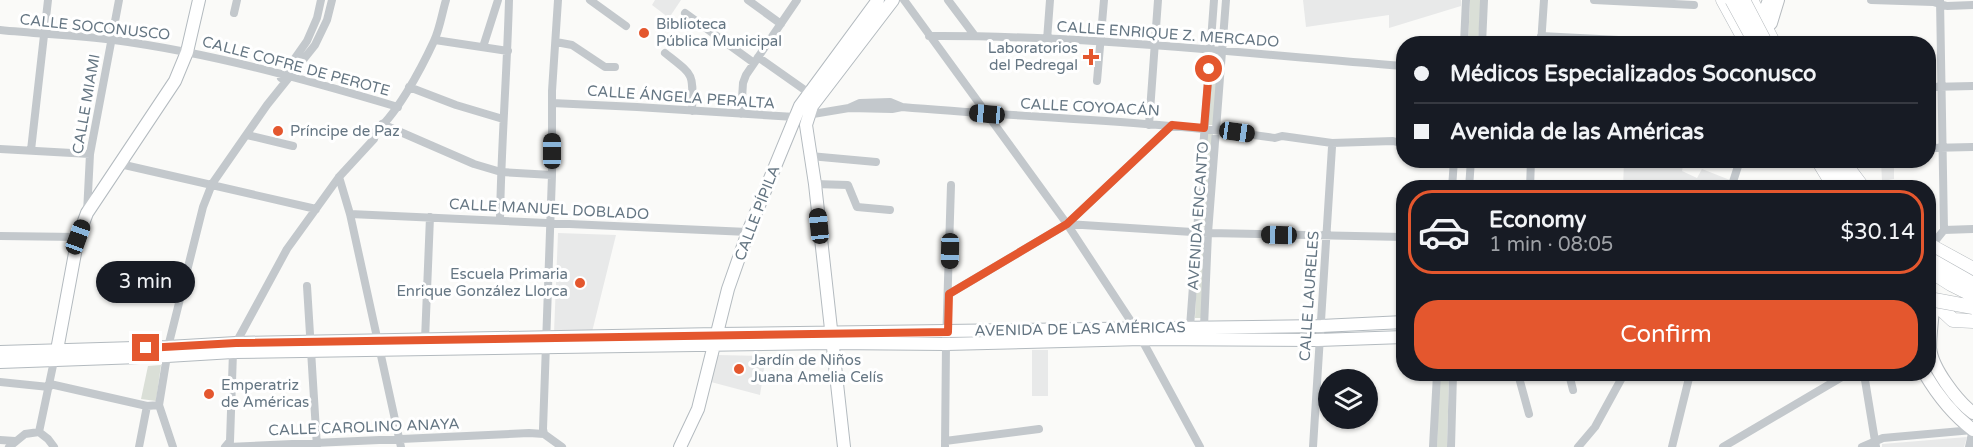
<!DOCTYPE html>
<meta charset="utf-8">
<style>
:root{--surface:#171b24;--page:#242831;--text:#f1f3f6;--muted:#9ea1a6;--line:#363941;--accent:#e4572e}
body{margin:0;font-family:"Varela Round",sans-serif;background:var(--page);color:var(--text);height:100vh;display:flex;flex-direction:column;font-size:22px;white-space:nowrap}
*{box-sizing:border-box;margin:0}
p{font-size:20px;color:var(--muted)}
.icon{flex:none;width:33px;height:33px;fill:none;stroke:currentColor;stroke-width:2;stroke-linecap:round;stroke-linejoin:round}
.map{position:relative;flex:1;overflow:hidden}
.drawer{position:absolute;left:1396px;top:180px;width:540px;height:201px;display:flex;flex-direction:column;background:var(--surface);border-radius:24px;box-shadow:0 2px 4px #0004}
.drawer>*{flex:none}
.top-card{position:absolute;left:1396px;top:36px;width:540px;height:132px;border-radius:24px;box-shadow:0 2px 4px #0004;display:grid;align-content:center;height:132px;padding:0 18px;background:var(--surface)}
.fabs{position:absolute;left:1318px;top:369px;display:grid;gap:12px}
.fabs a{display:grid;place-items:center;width:60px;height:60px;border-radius:50%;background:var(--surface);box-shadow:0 2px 4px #0004;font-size:30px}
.end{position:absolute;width:27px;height:27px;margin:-14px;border:8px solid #e4572e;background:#fff;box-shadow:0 0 0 3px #fff}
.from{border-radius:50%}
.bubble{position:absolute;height:42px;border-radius:21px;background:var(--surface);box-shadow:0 2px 4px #0004;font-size:20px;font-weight:600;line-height:42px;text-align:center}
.car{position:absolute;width:18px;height:36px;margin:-18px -9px;border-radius:8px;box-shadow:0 0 4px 2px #0007;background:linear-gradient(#222 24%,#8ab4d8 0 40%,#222 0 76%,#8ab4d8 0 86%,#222 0)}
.top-card b{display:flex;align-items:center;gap:21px;height:57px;font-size:22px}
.top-card b+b{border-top:2px solid var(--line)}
.top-card i{width:15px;height:15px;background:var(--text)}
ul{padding:10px 0 0;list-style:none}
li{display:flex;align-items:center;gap:18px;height:84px;margin:0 12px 9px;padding:0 6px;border:3px solid transparent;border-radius:24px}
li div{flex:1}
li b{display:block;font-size:22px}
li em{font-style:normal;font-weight:600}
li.active{border-color:var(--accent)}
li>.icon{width:54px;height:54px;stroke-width:1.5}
.action{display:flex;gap:12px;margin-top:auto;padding:12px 18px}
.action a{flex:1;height:69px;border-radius:24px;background:var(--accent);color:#fff;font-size:24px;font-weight:600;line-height:69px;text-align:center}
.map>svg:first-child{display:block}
.built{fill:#e8e9e9}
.green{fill:#dadfd7}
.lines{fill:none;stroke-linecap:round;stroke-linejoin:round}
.secondary-casing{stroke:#b3babf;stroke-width:14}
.primary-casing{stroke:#b5babe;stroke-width:14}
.trunk-casing{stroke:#b4b9bd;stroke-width:15}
.minor{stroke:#c3c8cc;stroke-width:8}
.secondary{stroke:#fff;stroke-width:12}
.primary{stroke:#fff;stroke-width:12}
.trunk{stroke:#fff;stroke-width:14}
.trunk-bridge-casing{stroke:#b4b9bd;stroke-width:15;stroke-linecap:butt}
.trunk-bridge{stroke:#fff;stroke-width:14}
.route{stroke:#e4572e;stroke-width:8}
.poi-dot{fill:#e4572e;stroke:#fff;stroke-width:2}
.labels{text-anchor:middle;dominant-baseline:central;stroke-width:6;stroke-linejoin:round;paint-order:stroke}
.poi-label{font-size:15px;fill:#657683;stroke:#fff;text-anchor:start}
.street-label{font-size:15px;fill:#657683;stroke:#fff}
</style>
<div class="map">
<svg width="1973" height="447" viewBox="0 0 1973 447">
<rect width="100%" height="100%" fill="#fafaf8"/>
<path class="built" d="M655,0H681L669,18L652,5Z
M1303,0H1461V6L1389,28V15L1306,27Z
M1624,161H1684L1682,171L1697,178L1702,169L1730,180L1727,187L1623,188Z
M1881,161H1894V179L1882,181Z
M558,233L616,235L592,332L554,333Z
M1032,350H1048V396H1032Z
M718,355L766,356L760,395L711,382Z
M1967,437L1964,447H1882V444Z"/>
<path class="green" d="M1470,0H1481L1478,43L1468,44Z
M1213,51L1221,52L1215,125H1208Z
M1207,134H1213L1208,227H1201Z
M1199,237H1207L1201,318H1195Z
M161,365L156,401L141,399L148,366Z
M1439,374H1449L1447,447H1437Z"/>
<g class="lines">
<defs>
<path id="secondary" d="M57,350L78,237L87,213L175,81L187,52L199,0
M0,352L168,347L236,343L717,334L1321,326L1404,322
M0,362L167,356L233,352L831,343L946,344L1142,339L1318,340L1404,337
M680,447L698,409L728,289L748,232L800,106L878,0
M844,447L815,184L806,125L812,106L893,0"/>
<path id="primary" d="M1754,24L1765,10L1769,0
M1760,35L1771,23L1778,0
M1933,310C1932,322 1930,336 1930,348C1932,368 1957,401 1973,413
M1925,374C1938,396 1952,414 1973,430"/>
<path id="trunk" d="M1723,0L1747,44
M1751,0L1774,44
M1818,160L1835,188
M1829,160L1847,188
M1842,160L1863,188
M1929,245L1973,269
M1939,307L1953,320L1973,321"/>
</defs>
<use href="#secondary" class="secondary-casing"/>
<use href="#primary" class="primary-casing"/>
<use href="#trunk" class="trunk-casing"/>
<path class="minor" d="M590,0L626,26
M748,0L781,24
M904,0L1067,224L1136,329L1200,447
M948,0L975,36
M1594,0L1694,5
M1871,0L1933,2L1947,6L1973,5
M1940,0L1944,230
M234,13L237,0
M685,13L754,63
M0,30C38,34 76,35 114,40C211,53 304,79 398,107
M929,36C1088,35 1246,54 1404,66
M1541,36L1696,44
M435,40L508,51
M1047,40L1050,0
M556,42L572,45L605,67H615
M1464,44L1466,0
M1482,44L1484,0
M1541,44L1544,0
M483,47L498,0
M665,53C695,77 693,72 692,111
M758,57L809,93
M281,78L307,41L317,18L321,0
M1097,81L1104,0
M409,87L456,105L503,119
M1929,87L1973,86
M552,103L637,107L795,117L849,108L860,103L890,102L902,107
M849,108L892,109L902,107C1027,118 1152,120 1275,138L1282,136L1332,143L1393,141L1404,144
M741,114L743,83L746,75L797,0
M382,124L474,164L501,172L552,175
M1149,125L1158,0
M372,134C395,119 422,67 434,41C440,28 442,13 446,0
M247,135L293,146
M1929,148L1973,147
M0,149L90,154
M31,150L48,0
M810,156L876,162
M120,164L316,209
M339,177L350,214L401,447
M815,184L848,185L857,207L890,210
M1452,188L1454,160
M1469,188L1471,160
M1530,188L1531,160
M1731,188L1740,160
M87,213L90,154L119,0
M350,214L748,232
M500,220C501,147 507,74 509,0
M1067,224L1208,233L1404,237
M0,236L78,237
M1931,246L1944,230L1973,229
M307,286L317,447
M949,294L1067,224L1172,125
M1190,327L1214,0
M1204,327L1208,233L1226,0
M425,340L430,217
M168,347L203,207L212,184L267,105L315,45L327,20L332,0
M167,356L159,405L173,447
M1518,374L1529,414
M1569,374L1573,390
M1864,374L1876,447
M0,382L49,387
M50,384L147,406L159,405
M39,432L55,356
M544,434L543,429L552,175V91L558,0
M544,434L562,447
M0,440L15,441
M945,441L1039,429
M9,447L25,434L39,432L48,439L54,447
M139,447L147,406
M225,447L230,441L233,352L236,343L287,249L339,177L374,139L376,131
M228,447L529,433L544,434
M945,447L946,344L951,185
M1313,447L1332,147
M1433,447L1437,374
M1451,447L1453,374
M1578,447L1595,427L1624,374
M1672,447L1690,374
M1723,447L1847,374
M1862,447L1883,438L1973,430
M1969,447L1973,429"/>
<use href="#secondary" class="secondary"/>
<use href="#primary" class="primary"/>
<use href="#trunk" class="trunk"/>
<defs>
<path id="trunk-bridge" d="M1732,0L1756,44
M1743,0L1766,44
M1929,259L1973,284
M1929,270L1951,284L1973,295
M1929,299L1973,307"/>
</defs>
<use href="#trunk-bridge" class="trunk-bridge-casing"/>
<use href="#trunk-bridge" class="trunk-bridge"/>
</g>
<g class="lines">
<path class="route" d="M146,348L236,343L948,332L949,294L1067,224L1172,125L1204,128L1209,69"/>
</g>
<g class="poi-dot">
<circle cx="644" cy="33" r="6"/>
<path d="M1088 48h6v6h6v6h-6v6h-6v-6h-6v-6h6z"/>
<circle cx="278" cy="131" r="6"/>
<circle cx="580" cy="283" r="6"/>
<circle cx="739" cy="369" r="6"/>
<circle cx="209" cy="394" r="6"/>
</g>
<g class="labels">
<g class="poi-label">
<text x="656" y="24">Biblioteca<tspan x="656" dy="17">Pública Municipal</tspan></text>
<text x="1078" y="48" text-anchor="end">Laboratorios<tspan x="1078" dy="17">del Pedregal</tspan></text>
<text x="290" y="131">Príncipe de Paz</text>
<text x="568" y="274" text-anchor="end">Escuela Primaria<tspan x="568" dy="17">Enrique González Llorca</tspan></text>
<text x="751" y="360">Jardín de Niños<tspan x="751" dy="17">Juana Amelia Celís</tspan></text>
<text x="221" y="385">Emperatriz<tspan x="221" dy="17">de Américas</tspan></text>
</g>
<g class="street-label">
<text transform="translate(95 27) rotate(6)">CALLE SOCONUSCO</text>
<text transform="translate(1168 34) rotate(4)">CALLE ENRIQUE Z. MERCADO</text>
<text transform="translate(296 66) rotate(15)">CALLE COFRE DE PEROTE</text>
<text transform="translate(681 97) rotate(4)">CALLE ÁNGELA PERALTA</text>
<text transform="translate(86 104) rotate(-80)">CALLE MIAMI</text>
<text transform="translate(1090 107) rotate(3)">CALLE COYOACÁN</text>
<text transform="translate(549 209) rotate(3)">CALLE MANUEL DOBLADO</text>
<text transform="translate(757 213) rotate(-69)">CALLE PÍPILA</text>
<text transform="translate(1198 216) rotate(-86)">AVENIDA ENCANTO</text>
<text transform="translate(1309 296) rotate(-86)">CALLE LAURELES</text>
<text transform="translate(1080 329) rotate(-1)">AVENIDA DE LAS AMÉRICAS</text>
<text transform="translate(364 427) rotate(-2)">CALLE CAROLINO ANAYA</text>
</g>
</g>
</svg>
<div class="fabs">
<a><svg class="icon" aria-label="layers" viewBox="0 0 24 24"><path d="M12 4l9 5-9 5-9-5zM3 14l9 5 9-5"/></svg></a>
</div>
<i class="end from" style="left:1209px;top:69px"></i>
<i class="end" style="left:146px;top:348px"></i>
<div class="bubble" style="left:96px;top:261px;width:99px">3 min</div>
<i class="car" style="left:987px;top:114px;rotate:275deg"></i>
<i class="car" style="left:1237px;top:132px;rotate:98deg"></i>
<i class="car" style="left:552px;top:151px;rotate:0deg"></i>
<i class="car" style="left:819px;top:226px;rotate:354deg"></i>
<i class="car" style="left:1279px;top:235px;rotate:271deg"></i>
<i class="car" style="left:78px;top:237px;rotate:20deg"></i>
<i class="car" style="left:950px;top:251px;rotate:181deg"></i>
<div class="top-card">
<b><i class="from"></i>Médicos Especializados Soconusco</b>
<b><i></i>Avenida de las Américas</b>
</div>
<section class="drawer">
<ul>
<li class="active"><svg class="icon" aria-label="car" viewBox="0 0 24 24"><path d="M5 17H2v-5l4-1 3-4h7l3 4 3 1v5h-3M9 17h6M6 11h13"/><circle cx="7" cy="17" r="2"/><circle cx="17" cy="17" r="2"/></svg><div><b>Economy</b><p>1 min · 08:05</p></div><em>$30.14</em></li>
</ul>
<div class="action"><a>Confirm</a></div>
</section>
</div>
